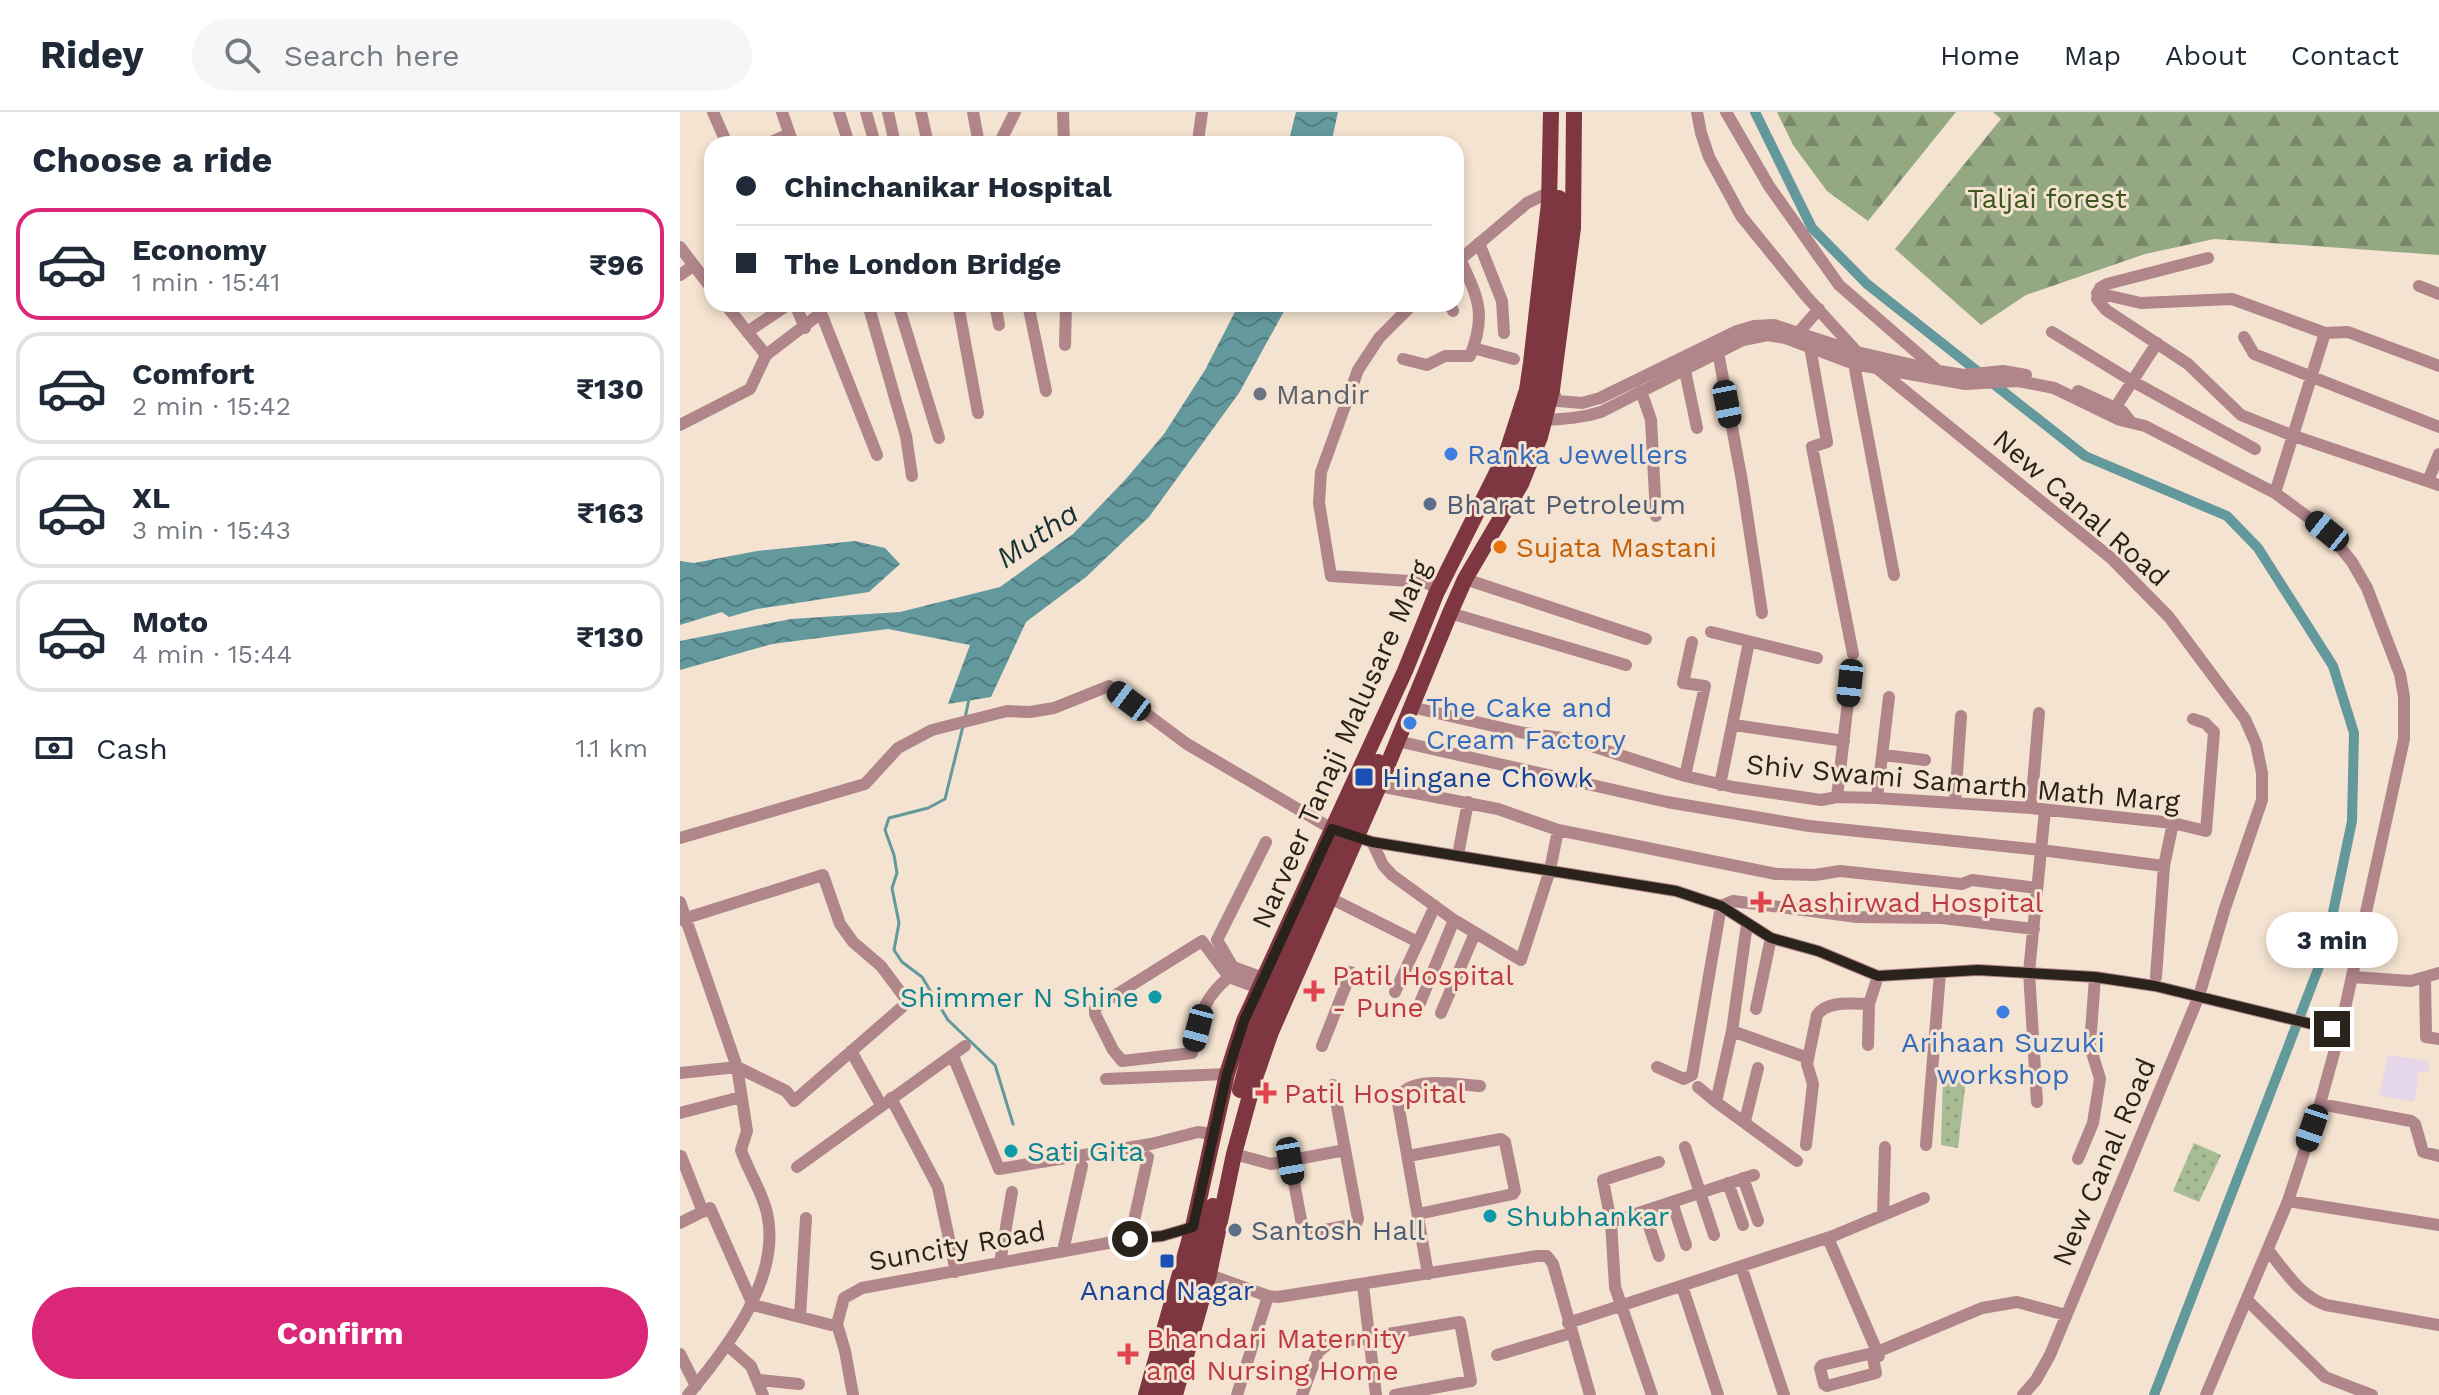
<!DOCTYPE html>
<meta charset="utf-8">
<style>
:root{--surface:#fff;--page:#f6f6f7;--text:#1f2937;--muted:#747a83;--line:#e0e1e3;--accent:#db2777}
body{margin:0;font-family:"Work Sans",sans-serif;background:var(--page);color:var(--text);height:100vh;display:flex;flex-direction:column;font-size:30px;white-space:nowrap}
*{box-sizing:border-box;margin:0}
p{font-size:26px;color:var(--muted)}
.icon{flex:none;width:44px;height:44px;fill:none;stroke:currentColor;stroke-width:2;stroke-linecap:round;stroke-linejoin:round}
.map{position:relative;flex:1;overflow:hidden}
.sheet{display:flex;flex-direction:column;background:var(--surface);width:680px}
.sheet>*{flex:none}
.hud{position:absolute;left:24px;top:24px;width:760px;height:176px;border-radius:24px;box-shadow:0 4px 12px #0003;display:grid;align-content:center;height:176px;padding:0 32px;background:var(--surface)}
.end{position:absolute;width:36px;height:36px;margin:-18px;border:10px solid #29231b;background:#fff;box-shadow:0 0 0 4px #fff}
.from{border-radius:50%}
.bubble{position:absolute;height:56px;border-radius:28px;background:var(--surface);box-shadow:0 4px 12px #0003;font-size:26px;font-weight:700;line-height:56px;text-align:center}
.car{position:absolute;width:24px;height:48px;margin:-24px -12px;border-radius:10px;box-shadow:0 0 6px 2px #0007;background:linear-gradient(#222 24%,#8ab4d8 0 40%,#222 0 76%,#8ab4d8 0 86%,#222 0)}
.hud b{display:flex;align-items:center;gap:28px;height:76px;font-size:30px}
.hud b+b{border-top:2px solid var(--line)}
.hud i{width:20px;height:20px;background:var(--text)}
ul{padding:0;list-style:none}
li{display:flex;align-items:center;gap:24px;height:112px;margin:0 16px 12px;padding:0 16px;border:4px solid var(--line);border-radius:24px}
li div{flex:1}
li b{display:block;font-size:30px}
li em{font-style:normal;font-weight:700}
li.active{border-color:var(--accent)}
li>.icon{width:72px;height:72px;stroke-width:1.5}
h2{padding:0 32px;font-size:36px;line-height:96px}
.pay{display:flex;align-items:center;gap:20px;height:88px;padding:0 32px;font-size:30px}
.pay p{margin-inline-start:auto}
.cta{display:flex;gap:16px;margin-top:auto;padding:16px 32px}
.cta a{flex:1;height:92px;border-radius:48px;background:var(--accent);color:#fff;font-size:32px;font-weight:700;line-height:92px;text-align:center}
header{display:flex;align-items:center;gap:48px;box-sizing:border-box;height:112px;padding:0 40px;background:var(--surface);border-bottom:2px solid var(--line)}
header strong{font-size:38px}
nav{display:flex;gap:44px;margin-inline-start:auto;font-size:28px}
.search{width:560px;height:72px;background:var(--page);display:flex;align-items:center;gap:20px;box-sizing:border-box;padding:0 28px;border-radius:44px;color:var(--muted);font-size:30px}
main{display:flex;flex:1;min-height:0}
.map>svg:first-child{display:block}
.industrial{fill:#e6d6e9}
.forest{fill:url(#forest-firs)}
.park{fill:url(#park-dots)}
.water{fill:url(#water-waves)}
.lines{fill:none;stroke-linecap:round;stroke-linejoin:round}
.stream{stroke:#63999d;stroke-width:3}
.canal{stroke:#63999d;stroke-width:10}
.minor{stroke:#b1868a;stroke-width:12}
.major{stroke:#7e3640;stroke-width:16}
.route{stroke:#29231b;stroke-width:10}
.worship-dot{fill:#6b7280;stroke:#f4e3d0;stroke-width:3}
.shop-dot{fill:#3f7fe0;stroke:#f4e3d0;stroke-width:3}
.service-dot{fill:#5c6f8a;stroke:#f4e3d0;stroke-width:3}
.food-dot{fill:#e8710a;stroke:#f4e3d0;stroke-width:3}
.transit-dot{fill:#1a4fb4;stroke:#f4e3d0;stroke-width:3}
.health-dot{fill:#e0444e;stroke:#f4e3d0;stroke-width:3}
.culture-dot{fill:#0f9aa8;stroke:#f4e3d0;stroke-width:3}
.labels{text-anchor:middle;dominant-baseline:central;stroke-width:6;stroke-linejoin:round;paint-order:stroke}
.park-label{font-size:28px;fill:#3c561e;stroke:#f4e3d0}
.worship-label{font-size:28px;fill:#5b616d;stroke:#f4e3d0;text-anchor:start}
.shop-label{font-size:28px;fill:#366cbe;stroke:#f4e3d0;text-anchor:start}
.service-label{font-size:28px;fill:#4e5e75;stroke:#f4e3d0;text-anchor:start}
.street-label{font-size:28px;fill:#29231b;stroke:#f4e3d0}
.food-label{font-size:28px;fill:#c56008;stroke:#f4e3d0;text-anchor:start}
.transit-label{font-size:28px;fill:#164399;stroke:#f4e3d0;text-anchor:start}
.health-label{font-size:28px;fill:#be3a42;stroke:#f4e3d0;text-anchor:start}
.culture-label{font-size:28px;fill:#0d838f;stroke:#f4e3d0;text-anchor:start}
.water-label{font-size:30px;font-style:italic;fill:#153335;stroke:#f4e3d0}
</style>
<header>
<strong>Ridey</strong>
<div class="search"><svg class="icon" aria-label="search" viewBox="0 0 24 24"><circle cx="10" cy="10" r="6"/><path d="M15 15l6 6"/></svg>Search here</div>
<nav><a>Home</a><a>Map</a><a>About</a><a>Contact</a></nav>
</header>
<main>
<section class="sheet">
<h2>Choose a ride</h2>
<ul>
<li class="active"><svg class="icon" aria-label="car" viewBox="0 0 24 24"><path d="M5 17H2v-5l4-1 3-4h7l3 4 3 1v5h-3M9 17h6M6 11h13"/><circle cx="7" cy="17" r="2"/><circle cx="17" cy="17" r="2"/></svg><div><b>Economy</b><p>1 min · 15:41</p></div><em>₹96</em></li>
<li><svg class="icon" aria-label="car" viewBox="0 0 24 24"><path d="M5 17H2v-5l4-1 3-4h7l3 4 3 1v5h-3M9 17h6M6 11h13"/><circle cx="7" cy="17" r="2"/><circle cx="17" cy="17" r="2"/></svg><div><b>Comfort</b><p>2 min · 15:42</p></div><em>₹130</em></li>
<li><svg class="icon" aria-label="car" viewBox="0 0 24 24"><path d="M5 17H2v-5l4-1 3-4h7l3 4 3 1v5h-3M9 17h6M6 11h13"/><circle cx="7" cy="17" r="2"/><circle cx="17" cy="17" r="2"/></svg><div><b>XL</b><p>3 min · 15:43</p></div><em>₹163</em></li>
<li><svg class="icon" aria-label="car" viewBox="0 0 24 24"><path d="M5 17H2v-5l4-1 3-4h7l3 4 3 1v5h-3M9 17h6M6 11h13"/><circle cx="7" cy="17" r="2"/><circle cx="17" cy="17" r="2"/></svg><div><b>Moto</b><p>4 min · 15:44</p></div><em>₹130</em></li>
</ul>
<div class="pay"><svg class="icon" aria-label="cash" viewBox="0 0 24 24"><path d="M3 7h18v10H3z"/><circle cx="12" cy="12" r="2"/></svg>Cash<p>1.1 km</p></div>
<div class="cta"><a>Confirm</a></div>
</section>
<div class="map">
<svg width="1759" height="1283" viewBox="0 0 1759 1283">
<defs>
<pattern id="forest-firs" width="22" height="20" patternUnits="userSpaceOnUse" patternTransform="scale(2)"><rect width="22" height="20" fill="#94a882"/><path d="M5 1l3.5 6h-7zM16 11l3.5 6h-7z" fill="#79886a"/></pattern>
<pattern id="park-dots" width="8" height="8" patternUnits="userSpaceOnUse" patternTransform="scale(2)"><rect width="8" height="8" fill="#a7bb94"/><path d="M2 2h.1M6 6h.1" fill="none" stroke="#90a07f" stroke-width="1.8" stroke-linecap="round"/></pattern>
<pattern id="water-waves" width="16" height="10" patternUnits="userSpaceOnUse" patternTransform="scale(2)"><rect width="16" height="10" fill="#63999d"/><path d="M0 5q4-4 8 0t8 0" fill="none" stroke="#527c7f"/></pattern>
</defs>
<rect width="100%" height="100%" fill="#f4e3d0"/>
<path class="industrial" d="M1708,943L1749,949V961L1739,959L1737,962L1738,974L1734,990L1699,984Z"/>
<path class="forest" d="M1097,0H1276L1188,109L1147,79L1113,33Z
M1313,0H1759V143L1534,127L1465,142L1346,183L1301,213L1215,137L1321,7Z"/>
<path class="park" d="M1287,959L1278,1036L1261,1033L1263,963Z
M1514,1031L1541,1043L1519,1090L1493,1079Z"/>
<path class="water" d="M616,0H658L651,32H608Z
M559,192H608L559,281L469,405L406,465L346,510L311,585L268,592L290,533L208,517L92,532L0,558V529L111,507L220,500L320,475L393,422L445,368L484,322L525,258Z
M175,429L205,436L220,452L189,480L77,497L49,505L42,500L0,513V449L14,451L77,439Z"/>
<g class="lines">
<path class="stream" d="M285,606L289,587
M283,614L265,687L248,696L209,706L205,718L214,743L217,761L212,776L219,811L214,838L222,850L242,865L268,908L315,953L333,1012"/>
<path class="canal" d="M1075,0L1132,116L1187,172L1405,344L1547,404L1578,436L1653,554L1674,621L1672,709L1645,839L1474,1283"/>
<path class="minor" d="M33,0L47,32
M102,0L113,32
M159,0L169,32
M186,0L195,32
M208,0L215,32
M241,0L248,32
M293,0L299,32
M383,0L384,32
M1017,0L1021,21L1029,45L1061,104L1126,184L1177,240L1431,446L1489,505L1565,607L1576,632L1582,661V688L1545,796L1519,884L1370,1243L1356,1268L1343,1283
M1046,0L1089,74L1159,173L1257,258
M518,29L522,0
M87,32L109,22
M319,32L335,0
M799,131L822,189L824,221
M0,135L32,177
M1528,146L1427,172L1420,176L1417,187L1426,198L1508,252L1561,303L1611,323L1759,373
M777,150L847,91L870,80
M0,163L14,153
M1739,174L1759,182
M1417,181L1461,191L1552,187L1645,221L1668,220L1759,254
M45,192L86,243
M115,192L125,216
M188,192L226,324L232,364
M218,192L259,326
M278,192L298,301
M315,192L319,213
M348,192L366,279
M733,192L699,226L678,258L641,360L639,391L651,464L745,470L758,477
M770,192L773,199
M67,220L109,192
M1119,220L1139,197
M1372,220L1452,269L1575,337
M1564,225L1574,242L1759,315
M385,233L386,192
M1130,235L1147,330L1132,335L1173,542
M793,236L834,247
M1038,240L1062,369L1082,501
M1176,246L1174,252L1214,463
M723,247L747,253L765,244H790C807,203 798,185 780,147
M1003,249L1017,316
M872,278L878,289L902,291L920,286L1057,219L1074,214L1094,213L1177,240L1259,259L1284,263L1323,259L1346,263
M961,279L971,308L976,404
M1398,279L1442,299L1450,309
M1435,296L1477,231
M859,303L864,308C884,307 902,306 921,300L1063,228L1088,223L1105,226L1174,252L1285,272L1338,269L1374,276L1440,308L1465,314L1595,381L1647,419L1672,450L1687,476L1720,562L1724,585V627L1660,919L1640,992L1608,1089L1526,1283
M0,313L70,277L86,243L141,201L197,343
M1748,369L1759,342
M1595,381L1645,221
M785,467L966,527
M770,501L946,553
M1031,520L1137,546
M731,595L844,621L890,627L1005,664L1053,675L1141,688L1157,685L1197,686L1351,696L1493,711L1526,719L1534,620L1525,611L1513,607
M1054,613L1164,629
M717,629L987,690L1129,714L1361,738L1484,754
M1203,643L1245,648
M1005,664L1025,574L1003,571L1012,530
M1040,673L1069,530
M699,674L818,697L878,718
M1157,685L1172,555
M1197,686L1209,585
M1275,691L1281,604
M1351,696L1359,601
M0,726L185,672L218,636L252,618L327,599L350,600L374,596L429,574L507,632L652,717L692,730L996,779L1041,794L1091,826L1138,839L1198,864L1298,858L1415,865L1475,874L1660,919
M692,730L703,753L712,763L774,808L841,848L870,758L878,718L1096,762L1135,763L1160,759L1282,772L1292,768L1357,776
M778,743L788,690
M650,786L738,830
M0,790L57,955L67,1019L61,1038C68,1059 82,1079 87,1101C102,1166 47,1236 8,1283
M0,808L143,763L160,812L173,830L201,854L228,890L114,989L106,979L57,955
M1067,812L1052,919L1036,990L1117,1049
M549,865C520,889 521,906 512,941L442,949L433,938L415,902V896L522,829L549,865L579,876
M1476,865L1484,754L1493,711
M1672,865L1731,869L1759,861
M1745,865L1746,925L1759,927
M583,866L553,855L537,828L586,730
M715,880L755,794
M740,891L774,808
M1076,897L1091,826
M761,901L795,821
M1052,919L1128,946
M1188,933L1189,892L1198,864
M642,934L671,860
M171,939L201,993
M273,944L319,1057L471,1032L518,1020L533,1022
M977,955L1004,967L1012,963L1041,794L1053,789L1177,805L1262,806L1354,817
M0,961L57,955
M426,967L547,962
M1018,975L1036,990
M211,986L258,1075L276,1160
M1357,990L1349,860L1365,698
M1640,992L1731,1009L1735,1012L1743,1040L1759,1044
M0,1001L61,985
M1065,1009L1078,956
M1126,1033L1133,972L1127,952L1137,903C1147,888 1173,892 1189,892
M1246,1033L1260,861
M1005,1035L1034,1123
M554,1042L591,1052L665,1038
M1,1044L23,1100
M728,1044L821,1027L825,1030L835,1079L833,1082L738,1102
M1398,1047L1413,1011L1420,967L1410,934L1415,865
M610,1049L623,1118L629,1121L676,1112L678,1107L653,973
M117,1055L285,934
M1063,1066L1078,1109
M1048,1071L1063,1113
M1608,1089L1759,1113
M992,1090L1006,1133
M964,1099L979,1144
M1203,1103L1205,1035
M931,1110L923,1068L979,1050
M0,1111L30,1096L73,1193
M1148,1126L1199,1244
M450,1127L468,1045
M1588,1138C1605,1159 1620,1184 1646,1193L1759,1213
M383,1139L402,1054
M320,1151L332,1080
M1061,1154L1104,1283
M524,1161L588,1184L598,1185L857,1144H867L873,1152L910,1283
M748,1162L718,991C723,961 777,973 800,974
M683,1173L696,1283
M1002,1174L1038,1283
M1568,1189L1645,1265L1692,1283
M73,1193L151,1213L157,1212L164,1186L182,1176L450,1127L482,1124L513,1115L518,1116
M120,1205L126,1106
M888,1211L1153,1124L1244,1086
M157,1212L165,1239L173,1283
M47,1233L71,1254L83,1283
M1192,1241L1196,1261L1147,1274L1144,1272L1140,1256L1142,1253L1197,1240L1302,1196L1337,1190L1386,1203
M0,1242L16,1274
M817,1243L891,1221
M79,1268L119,1272
M557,1283L588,1184
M622,1283L638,1240L648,1232L780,1210L791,1269L715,1283
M972,1283L935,1175L931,1110L1074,1063"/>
<path class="major" d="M820,390C864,303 877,183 879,86
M560,978L578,912L593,876L698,650
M466,1283L513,1115L547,962L564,909L725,559L756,482L827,340L847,278L851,251L869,91L871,0
M481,1283L533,1094
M495,1283L529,1162L554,1042L574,969L591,920L699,674L770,501L785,467L841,372L860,325L872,278L893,116L894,0"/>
</g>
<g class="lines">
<path class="route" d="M450,1127L482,1124L513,1115L547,962L564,909L652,717L692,730L996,779L1041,794L1091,826L1138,839L1198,864L1298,858L1415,865L1475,874L1652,917"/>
</g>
<circle class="worship-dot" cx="580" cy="282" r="8"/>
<g class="shop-dot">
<circle cx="771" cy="342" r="8"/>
<circle cx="730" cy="611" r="8"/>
<circle cx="1323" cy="900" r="8"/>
</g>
<g class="service-dot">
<circle cx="750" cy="392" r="8"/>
<circle cx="555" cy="1118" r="8"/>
</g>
<circle class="food-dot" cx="820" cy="435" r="8"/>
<g class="transit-dot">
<rect x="674" y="655" width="20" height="20" rx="4"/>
<rect x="479" y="1141" width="16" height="16" rx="4"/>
</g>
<g class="health-dot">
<path d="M1077 778h8v8h8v8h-8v8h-8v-8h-8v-8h8z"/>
<path d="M630 867h8v8h8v8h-8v8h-8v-8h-8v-8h8z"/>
<path d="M582 969h8v8h8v8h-8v8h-8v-8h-8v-8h8z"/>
<path d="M444 1230h8v8h8v8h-8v8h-8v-8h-8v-8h8z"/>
</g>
<g class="culture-dot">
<circle cx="475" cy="885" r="8"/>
<circle cx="331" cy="1039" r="8"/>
<circle cx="810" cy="1104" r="8"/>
</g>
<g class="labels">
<g class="park-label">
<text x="1367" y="86">Taljai forest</text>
</g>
<g class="worship-label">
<text x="596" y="282">Mandir</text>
</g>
<g class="shop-label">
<text x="787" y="342">Ranka Jewellers</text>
<text x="746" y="595">The Cake and<tspan x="746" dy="32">Cream Factory</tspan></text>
<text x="1323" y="930" text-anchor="middle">Arihaan Suzuki<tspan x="1323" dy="32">workshop</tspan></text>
</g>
<g class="service-label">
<text x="766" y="392">Bharat Petroleum</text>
<text x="571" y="1118">Santosh Hall</text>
</g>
<g class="street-label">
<text transform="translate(1401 396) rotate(41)">New Canal Road</text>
<text transform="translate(661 632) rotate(-66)">Narveer Tanaji Malusare Marg</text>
<text transform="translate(1283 671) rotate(5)">Shiv Swami Samarth Math Marg</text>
<text transform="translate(1424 1050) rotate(-67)">New Canal Road</text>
<text transform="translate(277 1134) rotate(-10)">Suncity Road</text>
</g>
<g class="food-label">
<text x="836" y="435">Sujata Mastani</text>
</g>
<g class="transit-label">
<text x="702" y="665">Hingane Chowk</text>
<text x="487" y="1178" text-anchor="middle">Anand Nagar</text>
</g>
<g class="health-label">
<text x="1099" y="790">Aashirwad Hospital</text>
<text x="652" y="863">Patil Hospital<tspan x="652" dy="32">- Pune</tspan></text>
<text x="604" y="981">Patil Hospital</text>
<text x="466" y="1226">Bhandari Maternity<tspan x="466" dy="32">and Nursing Home</tspan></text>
</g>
<g class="culture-label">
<text x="459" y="885" text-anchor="end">Shimmer N Shine</text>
<text x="347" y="1039">Sati Gita</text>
<text x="826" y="1104">Shubhankar</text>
</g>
<g class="water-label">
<text transform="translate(357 423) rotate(-34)">Mutha</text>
</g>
</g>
</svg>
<i class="end from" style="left:450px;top:1127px"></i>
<i class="end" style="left:1652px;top:917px"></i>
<div class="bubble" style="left:1586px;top:800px;width:132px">3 min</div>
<i class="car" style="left:1047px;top:292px;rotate:169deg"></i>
<i class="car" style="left:1647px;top:419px;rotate:309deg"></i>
<i class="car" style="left:1170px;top:571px;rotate:186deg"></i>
<i class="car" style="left:449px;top:589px;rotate:307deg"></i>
<i class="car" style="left:518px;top:916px;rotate:195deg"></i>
<i class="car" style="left:1632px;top:1016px;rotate:199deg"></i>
<i class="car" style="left:610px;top:1049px;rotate:170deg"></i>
<div class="hud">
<b><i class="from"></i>Chinchanikar Hospital</b>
<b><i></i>The London Bridge</b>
</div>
</div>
</main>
